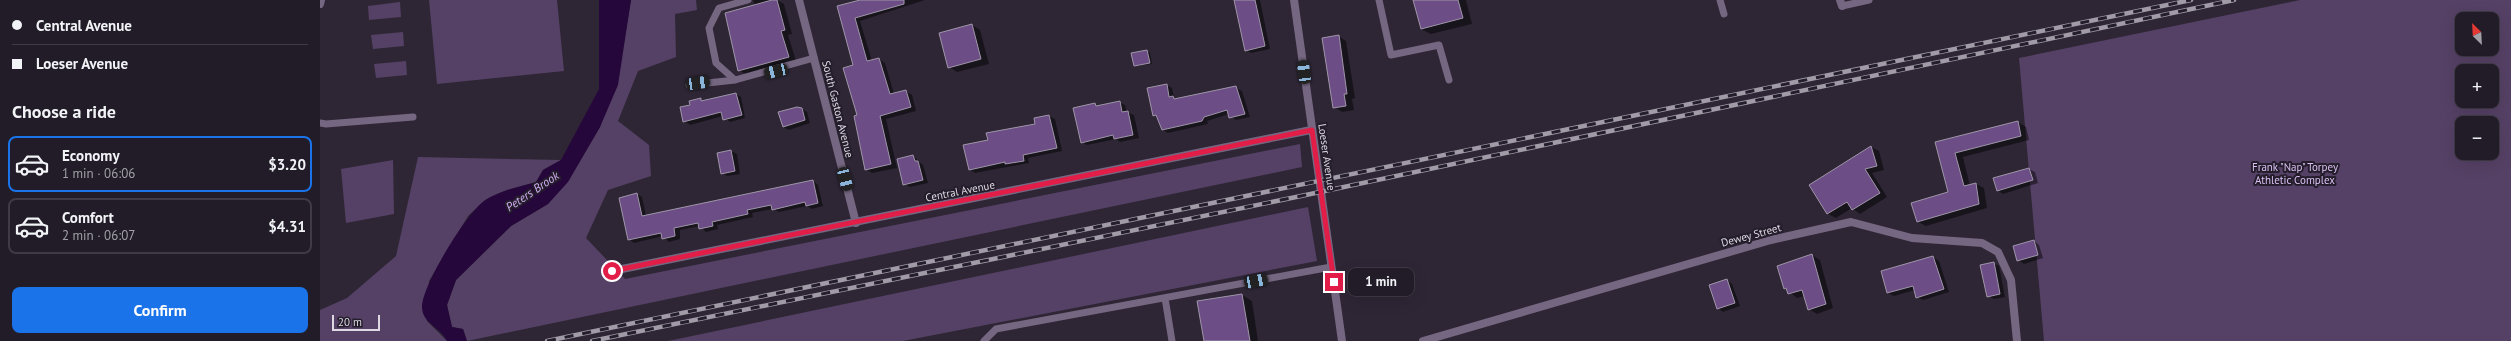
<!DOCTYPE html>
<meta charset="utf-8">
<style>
:root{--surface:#221c28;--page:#2e2934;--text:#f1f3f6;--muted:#a2a1a8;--line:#3f3a45;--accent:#1a73e8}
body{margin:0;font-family:"PT Sans",sans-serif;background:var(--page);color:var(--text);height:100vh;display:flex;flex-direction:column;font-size:15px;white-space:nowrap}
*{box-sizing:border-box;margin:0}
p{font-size:13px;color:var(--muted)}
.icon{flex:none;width:22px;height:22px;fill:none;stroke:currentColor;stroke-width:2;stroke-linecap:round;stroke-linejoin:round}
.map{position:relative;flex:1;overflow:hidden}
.panel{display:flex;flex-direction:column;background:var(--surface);width:320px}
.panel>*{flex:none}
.hud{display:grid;align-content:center;height:88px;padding:0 12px;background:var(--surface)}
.needle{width:26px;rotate:336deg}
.controls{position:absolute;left:2135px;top:12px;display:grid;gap:8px}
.controls a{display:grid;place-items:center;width:44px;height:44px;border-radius:8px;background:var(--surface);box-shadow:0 4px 16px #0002,0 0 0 1px var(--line);font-size:20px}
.scale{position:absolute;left:12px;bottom:10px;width:48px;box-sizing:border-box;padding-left:4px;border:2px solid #ded9e3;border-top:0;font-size:11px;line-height:14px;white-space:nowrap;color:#ded9e3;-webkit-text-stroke:3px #241d2b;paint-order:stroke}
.end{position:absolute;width:18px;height:18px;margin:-9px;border:5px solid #e11d48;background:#fff;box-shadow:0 0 0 2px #fff}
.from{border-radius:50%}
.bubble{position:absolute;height:28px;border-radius:8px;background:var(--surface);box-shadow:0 4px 16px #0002,0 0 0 1px var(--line);font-size:13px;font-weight:600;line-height:28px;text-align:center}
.car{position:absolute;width:12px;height:24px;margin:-12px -6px;border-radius:5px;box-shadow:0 0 3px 1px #0007;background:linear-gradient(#222 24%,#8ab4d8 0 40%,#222 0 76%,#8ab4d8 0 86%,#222 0)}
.hud b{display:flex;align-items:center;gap:14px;height:38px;font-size:15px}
.hud b+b{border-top:1px solid var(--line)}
.hud i{width:10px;height:10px;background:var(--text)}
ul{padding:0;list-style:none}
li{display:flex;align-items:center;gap:12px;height:56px;margin:0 8px 6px;padding:0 4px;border:2px solid var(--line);border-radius:8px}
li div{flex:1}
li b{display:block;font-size:15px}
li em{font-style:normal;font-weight:600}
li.active{border-color:var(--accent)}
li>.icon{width:36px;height:36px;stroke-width:1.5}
h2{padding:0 12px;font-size:18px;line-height:48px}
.action{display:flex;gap:8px;margin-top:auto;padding:8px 12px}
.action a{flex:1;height:46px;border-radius:8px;background:var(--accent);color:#fff;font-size:16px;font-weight:600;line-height:46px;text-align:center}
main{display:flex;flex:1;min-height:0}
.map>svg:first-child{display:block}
.green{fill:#554165;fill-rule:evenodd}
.water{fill:#26073b}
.shadow{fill:#0007}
.building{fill:#6c4d86;stroke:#9f96a8}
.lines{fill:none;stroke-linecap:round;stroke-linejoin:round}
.lane{stroke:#756781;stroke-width:7}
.street{stroke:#756781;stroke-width:8}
.rail-casing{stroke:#a19ba7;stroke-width:4.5}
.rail{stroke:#241d2b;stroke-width:3;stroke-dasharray:9;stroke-linecap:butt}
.route{stroke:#e11d48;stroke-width:5}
.labels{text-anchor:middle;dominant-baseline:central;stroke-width:4;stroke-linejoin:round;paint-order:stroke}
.street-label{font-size:11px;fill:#ded9e3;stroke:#241d2b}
.park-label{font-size:11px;fill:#dbc1f3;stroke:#241d2b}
.water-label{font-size:12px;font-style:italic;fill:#d4b0f3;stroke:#241d2b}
</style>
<main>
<section class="panel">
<div class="hud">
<b><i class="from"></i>Central Avenue</b>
<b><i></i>Loeser Avenue</b>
</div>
<h2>Choose a ride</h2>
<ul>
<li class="active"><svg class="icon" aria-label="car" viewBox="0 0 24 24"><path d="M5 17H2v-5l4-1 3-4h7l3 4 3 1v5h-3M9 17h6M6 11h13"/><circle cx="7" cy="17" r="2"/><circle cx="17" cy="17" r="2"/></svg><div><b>Economy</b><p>1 min · 06:06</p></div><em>$3.20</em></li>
<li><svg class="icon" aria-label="car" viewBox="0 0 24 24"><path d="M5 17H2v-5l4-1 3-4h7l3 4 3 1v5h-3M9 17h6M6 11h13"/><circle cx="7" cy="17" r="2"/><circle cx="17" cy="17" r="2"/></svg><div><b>Comfort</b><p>2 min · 06:07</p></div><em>$4.31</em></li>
</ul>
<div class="action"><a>Confirm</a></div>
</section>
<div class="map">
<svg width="2191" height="341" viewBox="0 0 2191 341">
<rect width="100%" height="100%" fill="#2e2635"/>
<path class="green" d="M109,0H237L244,71L117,84Z
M311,0H376L377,10L355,14L356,57L318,71L298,121L329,145L331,176L288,190L266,238L305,279L980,144L982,167L147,341L143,329L132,327L127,305L136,280L191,226L228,204L248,181L280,127L304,42Z
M1980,0H2191V341H1724L1699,58ZM2142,19H2172V49H2142ZM2142,71H2172V101H2142ZM2142,123H2172V153H2142Z
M80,2L81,17L49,20L48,6Z
M83,32L84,46L53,49L51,35Z
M86,61L87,75L56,78L54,64Z
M98,157L241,160L223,170L216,182L187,190L165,200L148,216L109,281L107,321L127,341H0V310L27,298L76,256Z
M73,160L74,214L26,223L21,169Z
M988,207L997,261L583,341H348Z"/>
<path class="water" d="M279,0H311L298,85L280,127L248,182L228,204L191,226L136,280L127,305L132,327L143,329L147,341H127C121,328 103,324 102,308C101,286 147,213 164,201C179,190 200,187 216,182L223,170L241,160L279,89Z"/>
<path class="shadow" d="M433,0H457L464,4L472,34L468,35L476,61L427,75L419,70L435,6Z
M544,0H605L540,21L552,61L559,59L565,63L574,94L586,91L592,95L596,111L566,119L577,168L552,173L546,169L535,66L518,7Z
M919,0H940L950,49L931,53L925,50Z
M1094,0H1146L1152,24L1111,34L1101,29Z
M652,25L660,30L669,64L637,72L629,67Z
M1018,36L1026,41L1035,98L1032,99L1034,110L1022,112L1014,107Z
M827,51L830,53L832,64L815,66L813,54Z
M847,85L852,88L854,98L858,100L916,88L922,91L930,117L916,120L909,114L887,121L888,124L848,133L843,130L838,117L834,115Z
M416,94L421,97L425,118L410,122L403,116L370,125L364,121L361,108L381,99L385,101Z
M799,102L805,105L807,112L814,115L819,138L800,142L796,139L767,145L762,142L775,104L779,107Z
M482,109L487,112L490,123L469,130L463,127Z
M729,116L735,119L742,151L708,158L709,163L655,173L649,169L669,141L716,125Z
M1698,122L1706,127L1709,140L1643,157L1650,186L1656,184L1664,188L1667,208L1606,226L1598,222L1592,203L1629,192L1616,143Z
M1551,147L1559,151L1564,170L1552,173L1567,197L1540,214L1532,208L1516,218L1508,214L1491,185Z
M411,151L417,154L420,174L407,176L402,173Z
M593,156L603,165L608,183L590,187L584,184Z
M1709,169L1715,172L1718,183L1683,194L1677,190L1674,179Z
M493,181L498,185L503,206L492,209L487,206L459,212L453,209L432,213L433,217L397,225L398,229L386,232L380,226L360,230V239L349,242L343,236L314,243L309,239L317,194L322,197L326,216Z
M1714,241L1719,245L1723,258L1704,264L1698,260Z
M1492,255L1500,260L1513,308L1497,314L1489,309L1485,296L1477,298L1465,288Z
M1613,257L1619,261L1629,292L1603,300L1597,297L1595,290L1574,296L1568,293Z
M1673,263L1679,266L1685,297L1674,299L1668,296Z
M1407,280L1412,284L1420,306L1403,312L1398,308Z
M922,295L932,301L938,341H885Z"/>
<path class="building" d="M452,0H457L465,30L461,31L469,57L418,71L405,13Z
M540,0H584V4L535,18L547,61L559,58L570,94L586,90L591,107L560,116L571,164L545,170L534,116L537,115L523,68L533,65L517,6Z
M914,0H935L945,46L925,51Z
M1093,0H1138L1143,18L1101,29Z
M652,24L661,59L628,68L619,33Z
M1019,35L1027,94H1024L1026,106L1013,108L1002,38Z
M827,50L830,63L814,66L811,53Z
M847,84L849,97L853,96L854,99L916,86L925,114L909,118L907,110L884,117L882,121L842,130L836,115L833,116L827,88Z
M416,93L422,115L403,120L401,112L363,122L360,107L370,105L369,101L381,98V101Z
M800,101L802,112L808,111L813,135L794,139L793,135L761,143L753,108L775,103L776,106Z
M477,107L482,108L485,120L463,127L458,112Z
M729,115L737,148L703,155L704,161L685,164V162L649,170L643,145L668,140L666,133L715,124L714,118Z
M1698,121L1701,136L1635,153L1644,186L1656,183L1659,204L1597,222L1591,203L1628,192L1615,142Z
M1551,146L1557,166L1545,169L1560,193L1532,210L1527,202L1507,214L1489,185Z
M411,150L415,171L401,174L397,153Z
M593,155L595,161H598L603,180L583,185L577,159Z
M1709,168L1713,180L1677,191L1673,178Z
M493,180L498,203L486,206L485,202L452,210L451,205L427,210L428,214L392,222L393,226L379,229L378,223L354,228L355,236L342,239L341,233L308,240L299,198L317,193L322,216Z
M1714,240L1718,255L1697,261L1693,246Z
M1492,254L1506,304L1488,310L1482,290L1468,294L1466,288L1464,289L1457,266Z
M1613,256L1624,289L1596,298L1593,286L1567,293L1561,271Z
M1674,262L1680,294L1667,297L1660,265Z
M1407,279L1415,303L1397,309L1389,285Z
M922,294L930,341H884L877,301Z"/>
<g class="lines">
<path class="lane" d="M428,0L399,8L389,28L396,63L415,80L494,58
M1059,0L1071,55L1119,45L1129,80
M1400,0L1404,14
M1522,6L1549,0
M369,85L415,80
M0,123L6,124L93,117
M845,298L852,341
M664,341L676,329L1011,267"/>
<path class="street" d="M479,0L536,223
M974,0L1022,341
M1520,0L1522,6
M0,4L1,0
M292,271L991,130
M1103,341L1451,240L1531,222L1592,238L1662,243L1678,252L1691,280L1697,341"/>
<defs>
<path id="rail" d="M227,341L1871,0
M272,341L981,196L1914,0"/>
</defs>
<use href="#rail" class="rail-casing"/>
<use href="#rail" class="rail"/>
</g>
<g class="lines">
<path class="route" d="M292,271L992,130L1014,282"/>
</g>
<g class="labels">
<g class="street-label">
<text transform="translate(518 109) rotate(76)">South Gaston Avenue</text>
<text transform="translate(1007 157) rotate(82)">Loeser Avenue</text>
<text transform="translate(640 191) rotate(-11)">Central Avenue</text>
<text transform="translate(1431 235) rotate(-15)">Dewey Street</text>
</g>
<g class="park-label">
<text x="1975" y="167">Frank "Nap" Torpey<tspan x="1975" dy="13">Athletic Complex</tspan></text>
</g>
<g class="water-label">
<text transform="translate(212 191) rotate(-34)">Peters Brook</text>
</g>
</g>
</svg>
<div class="controls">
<a><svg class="needle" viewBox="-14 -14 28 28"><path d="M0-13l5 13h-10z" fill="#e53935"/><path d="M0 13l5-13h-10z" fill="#a2a1a8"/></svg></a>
<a>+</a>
<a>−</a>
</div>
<div class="scale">20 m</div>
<i class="end from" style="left:292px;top:271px"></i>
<i class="end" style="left:1014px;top:282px"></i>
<div class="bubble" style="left:1028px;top:268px;width:66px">1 min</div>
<i class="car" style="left:456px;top:71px;rotate:257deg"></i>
<i class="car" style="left:984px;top:72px;rotate:353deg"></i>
<i class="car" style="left:378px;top:83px;rotate:82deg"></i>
<i class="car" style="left:525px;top:179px;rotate:166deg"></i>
<i class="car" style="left:936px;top:281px;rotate:79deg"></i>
</div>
</main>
